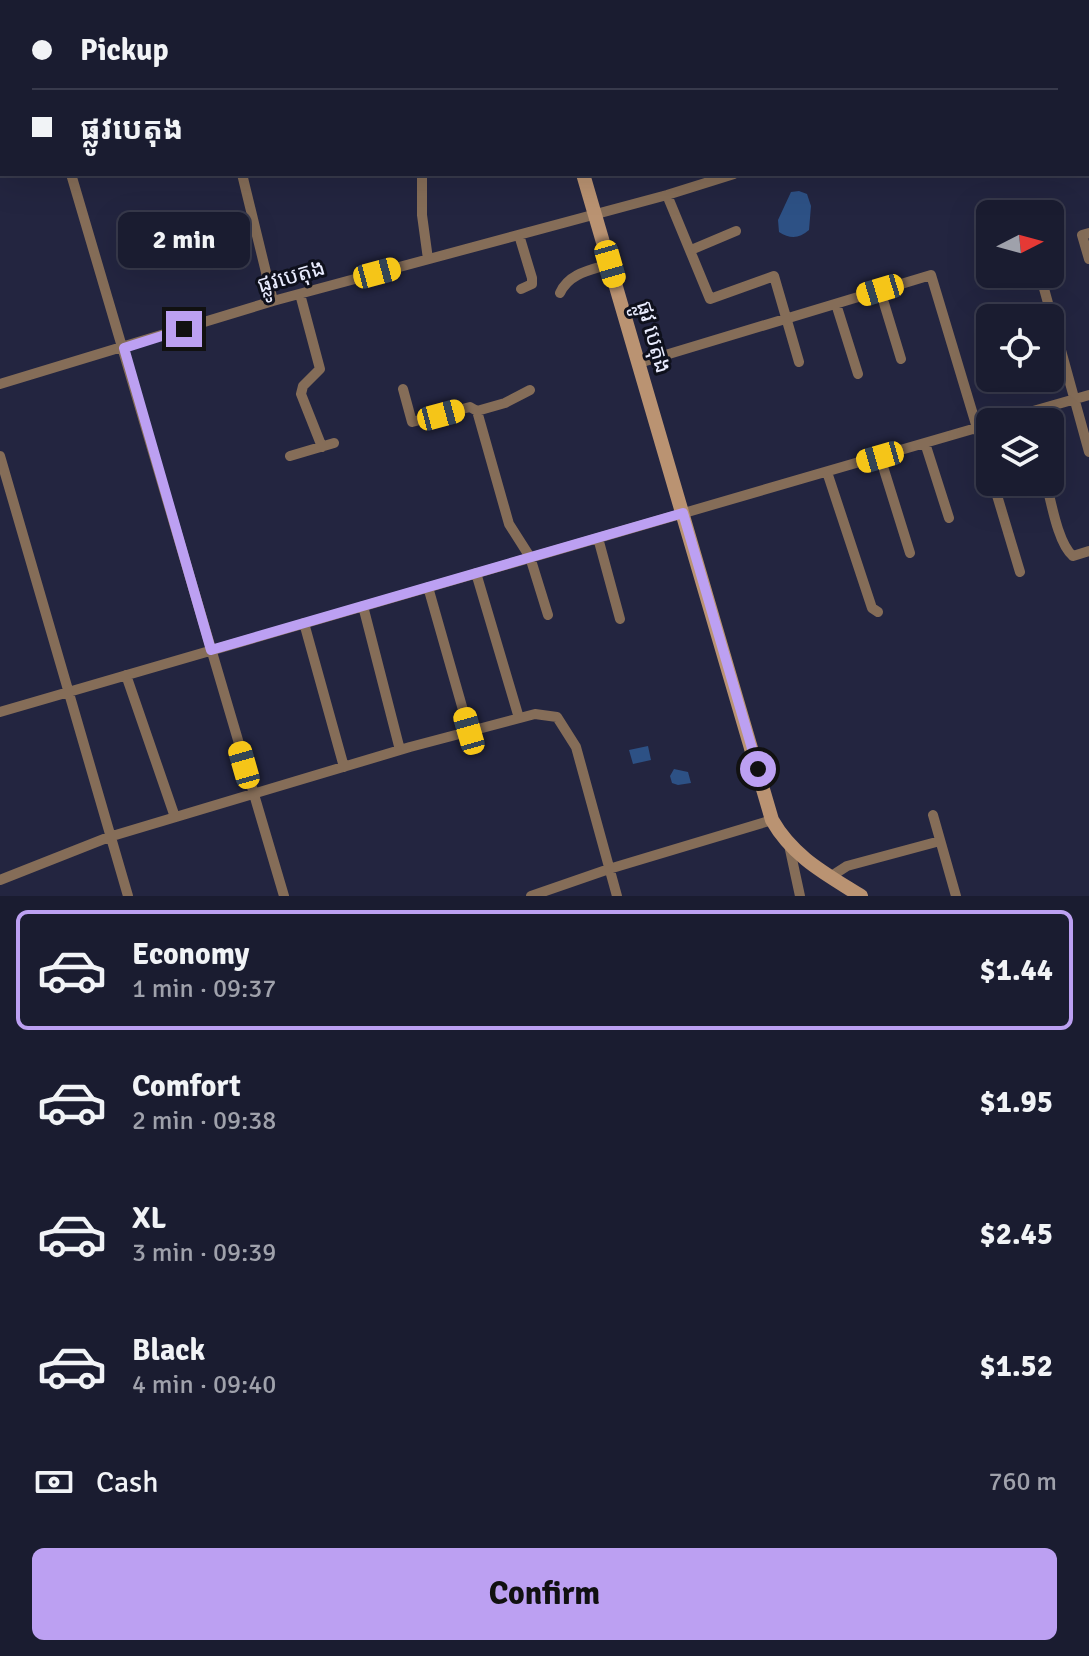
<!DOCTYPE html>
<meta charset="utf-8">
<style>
:root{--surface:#1a1c30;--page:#27293c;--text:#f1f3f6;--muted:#9fa1ab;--line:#383a4c;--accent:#bca0f2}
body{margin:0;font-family:Signika,"Noto Sans Khmer",sans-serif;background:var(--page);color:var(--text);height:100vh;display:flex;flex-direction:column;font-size:30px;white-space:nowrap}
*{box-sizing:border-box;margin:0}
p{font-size:26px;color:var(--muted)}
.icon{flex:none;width:44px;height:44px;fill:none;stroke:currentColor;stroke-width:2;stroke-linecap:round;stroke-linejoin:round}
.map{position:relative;height:896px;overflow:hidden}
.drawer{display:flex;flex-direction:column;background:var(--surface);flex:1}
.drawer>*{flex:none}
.hud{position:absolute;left:0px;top:0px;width:1090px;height:176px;box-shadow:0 8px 32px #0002,0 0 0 2px var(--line);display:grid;align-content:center;height:176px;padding:0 32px;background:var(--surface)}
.needle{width:52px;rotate:84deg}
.fabs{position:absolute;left:976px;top:200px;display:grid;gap:16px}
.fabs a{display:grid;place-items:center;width:88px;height:88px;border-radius:12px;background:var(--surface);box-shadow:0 8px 32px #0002,0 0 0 2px var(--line);font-size:40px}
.end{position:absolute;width:36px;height:36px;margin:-18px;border:10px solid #bca0f2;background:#111;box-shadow:0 0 0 4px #111}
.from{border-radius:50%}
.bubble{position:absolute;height:56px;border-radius:12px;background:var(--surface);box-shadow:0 8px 32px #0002,0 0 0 2px var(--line);font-size:26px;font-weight:700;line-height:56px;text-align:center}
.car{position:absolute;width:24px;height:48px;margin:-24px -12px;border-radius:10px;box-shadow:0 0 6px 2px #0007;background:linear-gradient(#f5c518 24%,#345 0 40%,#f5c518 0 76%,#345 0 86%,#f5c518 0)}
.hud b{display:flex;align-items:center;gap:28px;height:76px;font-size:30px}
.hud b+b{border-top:2px solid var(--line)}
.hud i{width:20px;height:20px;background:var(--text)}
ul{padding:14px 0 0;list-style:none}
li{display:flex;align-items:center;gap:24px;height:120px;margin:0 16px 12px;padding:0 16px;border:4px solid transparent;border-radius:12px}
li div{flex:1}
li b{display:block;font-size:30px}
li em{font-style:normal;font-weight:700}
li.selected{border-color:var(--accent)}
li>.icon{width:72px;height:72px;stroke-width:1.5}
.pay{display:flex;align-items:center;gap:20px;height:88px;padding:0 32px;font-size:30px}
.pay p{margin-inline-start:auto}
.cta{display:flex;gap:16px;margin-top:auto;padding:16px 32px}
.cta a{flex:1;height:92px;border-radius:12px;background:var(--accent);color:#111;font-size:32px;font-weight:700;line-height:92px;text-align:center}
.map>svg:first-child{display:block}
.water{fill:#2d5185}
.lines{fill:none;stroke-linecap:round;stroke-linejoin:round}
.street{stroke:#856d58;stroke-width:10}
.secondary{stroke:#ba9372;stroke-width:14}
.route{stroke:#bca0f2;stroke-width:10}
.labels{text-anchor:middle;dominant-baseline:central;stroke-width:6;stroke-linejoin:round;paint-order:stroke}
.street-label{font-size:22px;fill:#e9ecfe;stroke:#0e101c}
</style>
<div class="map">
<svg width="1089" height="896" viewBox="0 0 1089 896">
<rect width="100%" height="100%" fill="#232540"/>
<path class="water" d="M799,191L807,194L811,206L809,230C799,239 790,239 779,232L778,220L791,192Z
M648,746L651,760L633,764L629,750Z
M674,769L688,772L691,783L678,785L672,783L670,776Z"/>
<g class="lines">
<path class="street" d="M30,0V2
M102,0L103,2
M173,0L174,2
M242,0L243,2
M695,0V2
M852,0V2
M1012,0L1013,2
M196,2L203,0
M755,2L762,0
M1036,2L1042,0
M0,60L2,59
M1088,65L1089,64
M71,174L284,896
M242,174L273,301
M422,174V215L428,259
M667,195L710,299L774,276L799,362
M1089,233L1082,235L1089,259
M519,235L532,278V284L521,289
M691,250L736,231
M1040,274L1089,452
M880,290L901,359
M560,293C569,273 591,270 610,264
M300,294L320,369L303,386L301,394L322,447
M836,304L858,374
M639,363L931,275L990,471
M0,384L273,301L667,195L734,174
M403,389L412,422L470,407L477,411L509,524L530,557L548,615
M477,411L505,403L530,390
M995,422L1089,395
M925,443L949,518
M0,456L128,896
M290,456L334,443
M880,457L910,553
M827,472L872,608L878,612
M993,482L1020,572
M1046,482C1051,501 1058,544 1073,556L1089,551
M598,538L620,619
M476,573L519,718
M428,587L469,731
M363,606L400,750
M304,623L344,767
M126,675L175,817
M0,712L990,424
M933,815L956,896
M789,845L800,896
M830,877L847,866L940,841
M0,880L109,837L410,747L535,714L557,717L576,747L617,896
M531,896L609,869L772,820"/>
<path class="secondary" d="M531,0V2
M583,174L772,820C793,857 826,874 861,896"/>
</g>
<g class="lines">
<path class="route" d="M184,329L124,348L211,650L683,513L758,769"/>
</g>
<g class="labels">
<g class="street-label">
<text transform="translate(291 276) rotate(-16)">ផ្លូវបេតុង</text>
<text transform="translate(654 337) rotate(74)">ផ្លូវ បេតុង</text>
</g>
</g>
</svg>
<div class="fabs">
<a><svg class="needle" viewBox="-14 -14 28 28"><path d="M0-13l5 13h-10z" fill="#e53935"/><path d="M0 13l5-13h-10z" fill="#9fa1ab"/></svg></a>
<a><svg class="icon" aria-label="locate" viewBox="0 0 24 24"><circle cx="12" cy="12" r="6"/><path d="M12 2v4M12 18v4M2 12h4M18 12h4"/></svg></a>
<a><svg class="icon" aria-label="layers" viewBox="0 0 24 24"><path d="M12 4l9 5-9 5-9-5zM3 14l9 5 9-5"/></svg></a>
</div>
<i class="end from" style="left:758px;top:769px"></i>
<i class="end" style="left:184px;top:329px"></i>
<div class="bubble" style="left:118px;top:212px;width:132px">2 min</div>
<i class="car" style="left:610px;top:264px;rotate:164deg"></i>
<i class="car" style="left:377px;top:273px;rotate:75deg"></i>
<i class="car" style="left:880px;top:290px;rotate:253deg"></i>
<i class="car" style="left:441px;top:415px;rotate:75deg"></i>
<i class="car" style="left:880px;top:457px;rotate:254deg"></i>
<i class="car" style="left:469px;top:731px;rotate:344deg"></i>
<i class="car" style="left:244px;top:765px;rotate:344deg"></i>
<div class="hud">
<b><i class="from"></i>Pickup</b>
<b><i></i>ផ្លូវបេតុង</b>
</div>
</div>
<section class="drawer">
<ul>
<li class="selected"><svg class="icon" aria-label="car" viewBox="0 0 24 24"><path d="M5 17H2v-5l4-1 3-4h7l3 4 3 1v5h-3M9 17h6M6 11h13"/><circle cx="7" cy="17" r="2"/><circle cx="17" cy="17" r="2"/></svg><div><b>Economy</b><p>1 min · 09:37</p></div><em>$1.44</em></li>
<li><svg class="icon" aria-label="car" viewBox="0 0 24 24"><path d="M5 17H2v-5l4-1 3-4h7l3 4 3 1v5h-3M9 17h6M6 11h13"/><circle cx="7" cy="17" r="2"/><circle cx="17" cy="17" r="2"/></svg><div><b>Comfort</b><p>2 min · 09:38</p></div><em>$1.95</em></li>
<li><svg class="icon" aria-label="car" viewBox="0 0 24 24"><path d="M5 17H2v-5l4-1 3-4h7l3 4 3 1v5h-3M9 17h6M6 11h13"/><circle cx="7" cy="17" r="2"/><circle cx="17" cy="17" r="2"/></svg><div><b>XL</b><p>3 min · 09:39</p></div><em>$2.45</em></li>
<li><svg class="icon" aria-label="car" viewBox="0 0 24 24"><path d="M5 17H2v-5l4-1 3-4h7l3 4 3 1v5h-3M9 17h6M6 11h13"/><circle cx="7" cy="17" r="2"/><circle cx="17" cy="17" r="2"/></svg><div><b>Black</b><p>4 min · 09:40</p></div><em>$1.52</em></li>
</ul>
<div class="pay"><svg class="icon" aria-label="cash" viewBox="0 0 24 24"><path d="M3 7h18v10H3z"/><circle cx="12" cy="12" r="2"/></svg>Cash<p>760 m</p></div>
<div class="cta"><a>Confirm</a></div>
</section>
